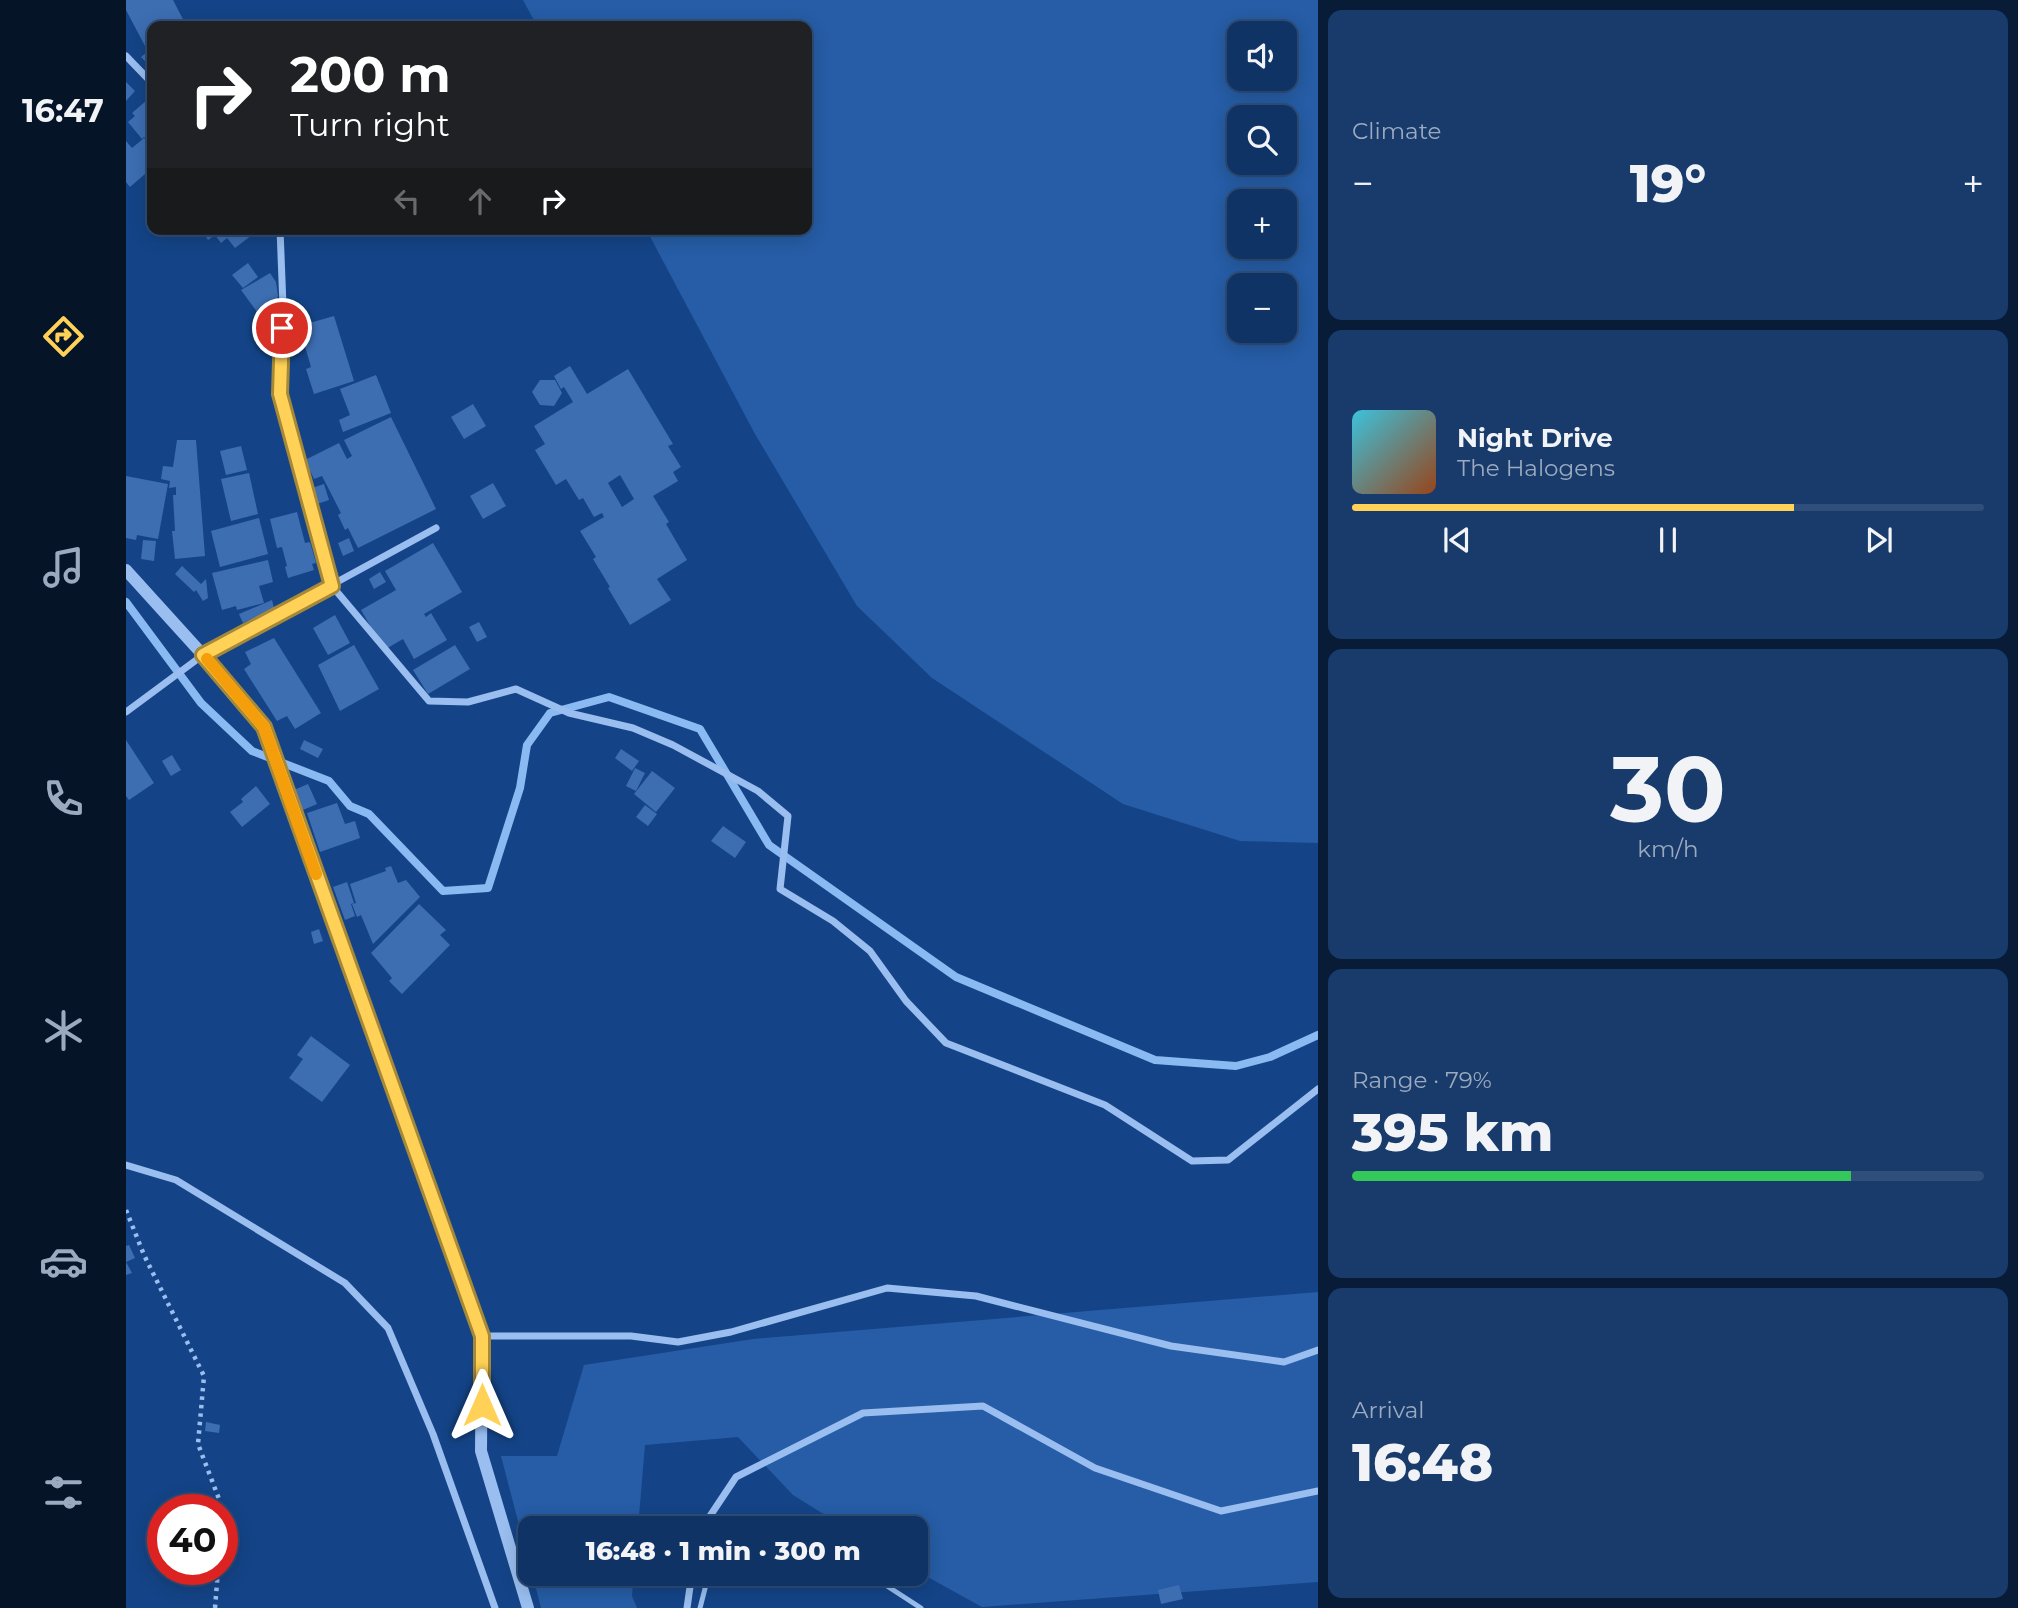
<!DOCTYPE html>
<html lang="en">
<head>
<meta charset="utf-8">
<style>
	body { margin:0; font-family:Montserrat,sans-serif; background:#183b6b; color:#f1f3f6; height:100vh; display:flex; flex-direction:column; font-size:26px; white-space:nowrap }
	* { box-sizing:border-box; margin:0 }
	p { font-size:23px; color:#9baabf }
	.icon { flex:none; width:38px; height:38px; fill:none; stroke:currentColor; stroke-width:2; stroke-linecap:round; stroke-linejoin:round }
	.map { position:relative; flex:1; overflow:hidden }
	.drawer { display:flex; flex-direction:column; gap:10px; padding:10px; background:#081c38; width:700px }
	.drawer>* { flex:none }
	.banner { position:absolute; left:21px; top:21px; width:665px; height:214px; border-radius:14px; box-shadow:0 4px 18px #0003,0 0 0 2px #2f4e79; background:#202124; color:#fff; overflow:hidden }
	.controls { position:absolute; left:1101px; top:21px; display:grid; gap:14px }
	.controls a { display:grid; place-items:center; width:70px; height:70px; border-radius:14px; background:#0f3365; box-shadow:0 4px 18px #0003,0 0 0 2px #2f4e79; font-size:35px }
	.speed { position:absolute; left:21px; top:1494px; display:flex; gap:14px; font-size:35px; font-weight:700; text-align:center }
	.speed>* { display:grid; place-content:center; width:91px; height:91px; border-radius:50%; background:#0f3365; box-shadow:0 4px 18px #0003,0 0 0 2px #2f4e79; line-height:1 }
	.speed .limit { border:10px solid #d22; background:#fff; color:#111 }
	.pin { position:absolute; display:grid; place-items:center; width:60px; height:60px; color:#fff; margin:-30px; border:4px solid #fff; border-radius:50%; box-shadow:0 2px 7px #0007 }
	.me { position:absolute; width:77px; margin:-38px; rotate:0deg; stroke-linejoin:round; filter:drop-shadow(0 0 5px #0008) }
	.turn { display:flex; align-items:center; gap:24px; height:147px; padding:0 28px; font-size:32px }
	.turn .icon { width:91px; height:91px; stroke-width:2.5 }
	.turn b { display:block; font-size:49px; line-height:60px }
	.lanes { display:flex; align-items:center; height:66px; padding:0 28px; background:#0003; justify-content:center; gap:35px; direction:ltr }
	.lanes .off { opacity:.35 }
	.big { font-size:52px; font-weight:800; line-height:1.1 }
	.drawer .widget { flex:1; display:flex; flex-direction:column; justify-content:center; gap:10px; min-width:0; padding:0 24px; border-radius:14px; background:#183b6b }
	.drawer .dial { align-items:center; gap:0 }
	.dial b { font-size:91px; line-height:1 }
	.song { display:flex; align-items:center; gap:21px }
	.cover { width:84px; height:84px; border-radius:10px; background:linear-gradient(135deg,hsl(190 70% 55%),hsl(20 70% 35%)) }
	.played { height:7px; border-radius:4px; background:linear-gradient(90deg,#ffd257 70%,#2f4e79 70%) }
	.keys { display:flex; justify-content:space-around; direction:ltr }
	.heat { display:flex; justify-content:space-between; align-items:center; font-size:38px; direction:ltr }
	.charge { height:10px; border-radius:5px; background:linear-gradient(90deg,#34c759 79%,#2f4e79 0) }
	.trip { position:absolute; left:392px; top:1516px; width:410px; height:70px; border-radius:14px; background:#0f3365; box-shadow:0 4px 18px #0003,0 0 0 2px #2f4e79; font-weight:800; line-height:70px; text-align:center }
	main { display:flex; flex:1; min-height:0 }
	.tabs { display:flex; flex-direction:column; width:126px; justify-content:space-around; align-items:center; background:#061428; color:#9baabf }
	.tabs .icon { width:49px; height:49px }
	.tabs .on { color:#ffd257 }
	.tabs b { font-size:32px; color:#f1f3f6 }
	.map>svg:first-child { display:block }
	.green { fill:#265da6; fill-rule:evenodd }
	.lines { fill:none; stroke-linecap:round; stroke-linejoin:round }
	.stream { stroke:#8bb9f2; stroke-width:8 }
	.building { fill:#3d6eb2; fill-rule:evenodd }
	.path { stroke:#99beef; stroke-width:4.5; stroke-dasharray:3.5 5; stroke-linecap:butt }
	.service { stroke:#99beef; stroke-width:5 }
	.minor { stroke:#99beef; stroke-width:7 }
	.tertiary { stroke:#99beef; stroke-width:12 }
	.route-casing { stroke:#a68839; stroke-width:18 }
	.route { stroke:#ffd257; stroke-width:12 }
	.slow { stroke:#f59e0b; stroke-width:12 }
</style>
</head>
<body>
<main>
<nav class="tabs">
<b>16:47</b>
<svg class="icon on" aria-label="directions" viewBox="0 0 24 24"><path d="M12 3l9 9-9 9-9-9zM9 14v-3h6M13 9l2 2-2 2"/></svg>
<svg class="icon" aria-label="music" viewBox="0 0 24 24"><path d="M9 18V5l10-2v13"/><circle cx="6" cy="18" r="3"/><circle cx="16" cy="16" r="3"/></svg>
<svg class="icon" aria-label="phone" viewBox="0 0 24 24"><path d="M5 4h4l2 5-3 2q2 4 5 5l2-3 5 2v4C11 20 4 13 5 4z"/></svg>
<svg class="icon" aria-label="climate" viewBox="0 0 24 24"><path d="M12 3v18M4 7l16 10M4 17L20 7"/></svg>
<svg class="icon" aria-label="car" viewBox="0 0 24 24"><path d="M5 17H2v-5l4-1 3-4h7l3 4 3 1v5h-3M9 17h6M6 11h13"/><circle cx="7" cy="17" r="2"/><circle cx="17" cy="17" r="2"/></svg>
<svg class="icon" aria-label="filters" viewBox="0 0 24 24"><path d="M4 7h16M4 17h16"/><circle cx="9" cy="7" r="2"/><circle cx="15" cy="17" r="2"/></svg>
</nav>
<div class="map">
<svg width="1192" height="1608" viewBox="0 0 1192 1608">
	<rect width="100%" height="100%" fill="#144487"/>
	<path class="green" d="M397 0H1192V843L1114 841 997 804 806 678 731 606 629 434 520 229H681V26H411ZM1113 33H1158V79H1113ZM1113 117H1158V163H1113ZM1113 201H1158V247H1113ZM1113 285H1158V331H1113Z
		M1192 1292V1582L856 1607 789 1570V1528H720L667 1495 612 1437 519 1445 512 1528H404V1567L375 1456H431L458 1365 627 1339Z
		M406 1573H508L506 1596 511 1608H415Z"/>
	<g class="lines">
		<path class="stream" d="M0 602 75 703 126 751 203 781 224 806 243 814 317 891 362 888 394 788 401 745 424 713 483 697 574 729 643 845 830 977 1029 1060 1110 1066 1144 1057 1192 1035"/>
	</g>
	<path class="building" d="M0 0H47L60 25 26 26V42L19 46 0 10Z
		M26 48V68L15 57Z
		M0 82 9 91 0 101Z
		M21 100 24 103 26 102V146L18 137 16 139 2 122 9 116 6 113Z
		M18 138 26 148V168L4 187 0 182V141L6 148Z
		M70 229H134L109 248 101 238 95 243 89 235 82 240 79 235 76 237Z
		M122 263 132 277 117 288 106 275Z
		M144 273 150 282 152 296 140 324 115 290Z
		M208 316 228 381 188 394 180 369 185 367 173 326Z
		M444 366 461 394 502 369 547 444 542 446 555 467 547 472 552 481 527 496 543 522 540 524 561 560 531 579 545 600 504 625 482 588 484 587 467 559 470 557 454 531 478 517 476 513 468 517 457 498 453 500 440 479 430 485 409 450 419 444 408 426 447 402 438 387 435 389 428 376ZM494 475 508 499 496 507 482 483Z
		M250 375 265 413 217 432 213 420 224 415 214 389Z
		M414 380H429L436 393 428 406 414 405 406 392Z
		M347 404 360 426 338 439 325 417Z
		M265 417 310 509 232 548 222 528 219 530 212 515 215 513 196 476 188 479 179 460 213 443 221 459 226 456 218 440Z
		M51 440H70L79 556 49 559 46 531H49L47 495H50V487L43 488 44 481 35 479 37 466 47 467Z
		M115 446 121 470 100 475 94 451Z
		M123 473 132 514 105 521 95 479Z
		M0 476 42 484 32 539 11 535 10 540 0 538Z
		M367 483 380 506 357 519 344 496Z
		M198 484 203 500 191 504 186 488Z
		M171 512 179 543 184 542 190 563 186 564 188 570 162 578 159 567 161 566 156 547 151 548 144 519Z
		M133 518 142 554 94 567 85 531Z
		M223 538 228 551 217 556 212 543Z
		M17 540 30 541 28 561 15 559Z
		M307 543 336 592 298 614 300 617 305 613 321 640 288 659 277 639 258 650 235 610 270 590 259 571Z
		M142 560 147 582 133 586 138 603 111 610 110 606 96 610 86 573Z
		M56 566 75 584 80 579 82 598 77 601 70 590 68 592 49 574Z
		M254 572 260 582 248 589 243 579Z
		M146 600 148 608 117 623 113 614Z
		M209 615 224 643 202 655 187 628Z
		M353 622 361 637 351 642 343 627Z
		M148 638 195 713 169 729 161 716 151 721 118 669 125 664 119 652Z
		M228 645 253 689 214 711 192 665Z
		M329 645 344 669 302 694 287 670Z
		M0 740 28 783 3 800 0 796Z
		M178 740 197 749 192 758 174 749Z
		M495 749 513 761 506 771 489 758Z
		M46 755 55 770 45 776 36 761Z
		M509 768 519 773 510 791 500 786Z
		M526 771 549 788 530 812 508 794Z
		M182 784 191 804 177 810 168 790Z
		M130 786 144 804 116 827 104 812 117 802 115 799Z
		M211 803 219 824 229 821 234 838 194 852 181 813Z
		M519 805 531 814 522 826 510 817Z
		M597 826 620 842 609 858 585 841Z
		M265 866 272 883 280 880 294 897 247 944 235 915 231 917 226 904 230 903 224 884 260 871 259 868Z
		M221 882 228 903 225 904 229 916 219 920 207 887Z
		M293 904 320 930 314 935 324 945 276 994 263 981 266 978 245 953Z
		M193 929 197 941 188 944 185 932Z
		M185 1036 224 1065 196 1102 163 1078 177 1059 171 1055Z
		M3 1245 9 1258 0 1262 6 1273 0 1275V1246Z
		M80 1422 94 1425 93 1433 79 1431Z
		M1053 1585 1057 1599 1035 1604 1032 1590Z"/>
	<g class="lines">
		<path class="path" d="M0 1210 18 1255 78 1376 72 1444 93 1499V1510
			M89 1608 92 1570"/>
		<path class="service" d="M741 1573 795 1608
			M574 1608 583 1573"/>
		<path class="minor" d="M0 56 26 83
			M154 229 157 306 154 394 206 586 303 701 342 702 390 689 443 713 507 728 547 745 632 791 662 816 654 889 707 921 744 951 780 1001 820 1043 979 1105 1066 1161 1102 1160 1192 1089
			M0 712 77 655 310 528
			M0 1165 50 1180 219 1283 262 1328 307 1434 369 1608
			M356 1336H505L552 1342 605 1332 761 1288 850 1296 1045 1346 1158 1362 1192 1350
			M576 1528 610 1477 737 1413 857 1406 969 1468 1095 1511 1192 1491
			M561 1608 566 1573"/>
		<path class="tertiary" d="M0 570 77 655 138 727 356 1336 355 1451 402 1608"/>
	</g>
	<g class="lines">
		<g class="route-casing">
			<path id="route" d="M156 328 154 394 206 586 77 655 138 727 356 1336V1405"/>
		</g>
		<use href="#route" class="route"/>
		<path class="slow" d="M81 659 138 727 190 874"/>
	</g>
</svg>
<div class="controls">
<a><svg class="icon" aria-label="sound" viewBox="0 0 24 24"><path d="M4 9h4l5-4v14l-5-4H4zM17 9q2 3 0 6"/></svg></a>
<a><svg class="icon" aria-label="search" viewBox="0 0 24 24"><circle cx="10" cy="10" r="6"/><path d="M15 15l6 6"/></svg></a>
<a>+</a>
<a>−</a>
</div>
<div class="speed"><div class="limit">40</div></div>
<div class="pin" style="left:156px;top:328px;background:#d93025"><svg class="icon" aria-label="arrive" viewBox="0 0 24 24"><path d="M6 21V4h12l-3 4 3 4H6"/></svg></div>
<svg class="me" style="left:356px;top:1405px" viewBox="-20 -20 40 40"><path d="M0-17L14 15 0 8-14 15z" fill="#ffd257" stroke="#fff" stroke-width="4"/></svg>
<div class="trip">16:48 · 1 min · 300 m</div>
<div class="banner">
<div class="turn"><svg class="icon" aria-label="right" viewBox="0 0 24 24"><path d="M7 20v-9h11M14 6l5 5-5 5"/></svg><div><b>200 m</b>Turn right</div></div>
<div class="lanes"><svg class="icon off" aria-label="left" viewBox="0 0 24 24"><path d="M17 20v-9H6M10 6l-5 5 5 5"/></svg><svg class="icon off" aria-label="ahead" viewBox="0 0 24 24"><path d="M12 20V5M6 11l6-6 6 6"/></svg><svg class="icon" aria-label="right" viewBox="0 0 24 24"><path d="M7 20v-9h11M14 6l5 5-5 5"/></svg></div>
</div>
</div>
<section class="drawer">
<div class="widget"><p>Climate</p>
<div class="heat"><a>−</a><b class="big">19°</b><a>+</a></div>
</div>
<div class="widget">
<div class="song"><i class="cover"></i><div><b>Night Drive</b><p>The Halogens</p></div></div>
<div class="played"></div>
<div class="keys"><svg class="icon" aria-label="previous" viewBox="0 0 24 24"><path d="M18 5L8 12l10 7zM5 5v14"/></svg><svg class="icon" aria-label="pause" viewBox="0 0 24 24"><path d="M8 5v14M16 5v14"/></svg><svg class="icon" aria-label="next" viewBox="0 0 24 24"><path d="M6 5l10 7-10 7zM19 5v14"/></svg></div>
</div>
<div class="widget dial"><b>30</b><p>km/h</p></div>
<div class="widget"><p>Range · 79%</p><b class="big">395 km</b><div class="charge"></div></div>
<div class="widget"><p>Arrival</p><b class="big">16:48</b></div>
</section>
</main>
</body>
</html>
